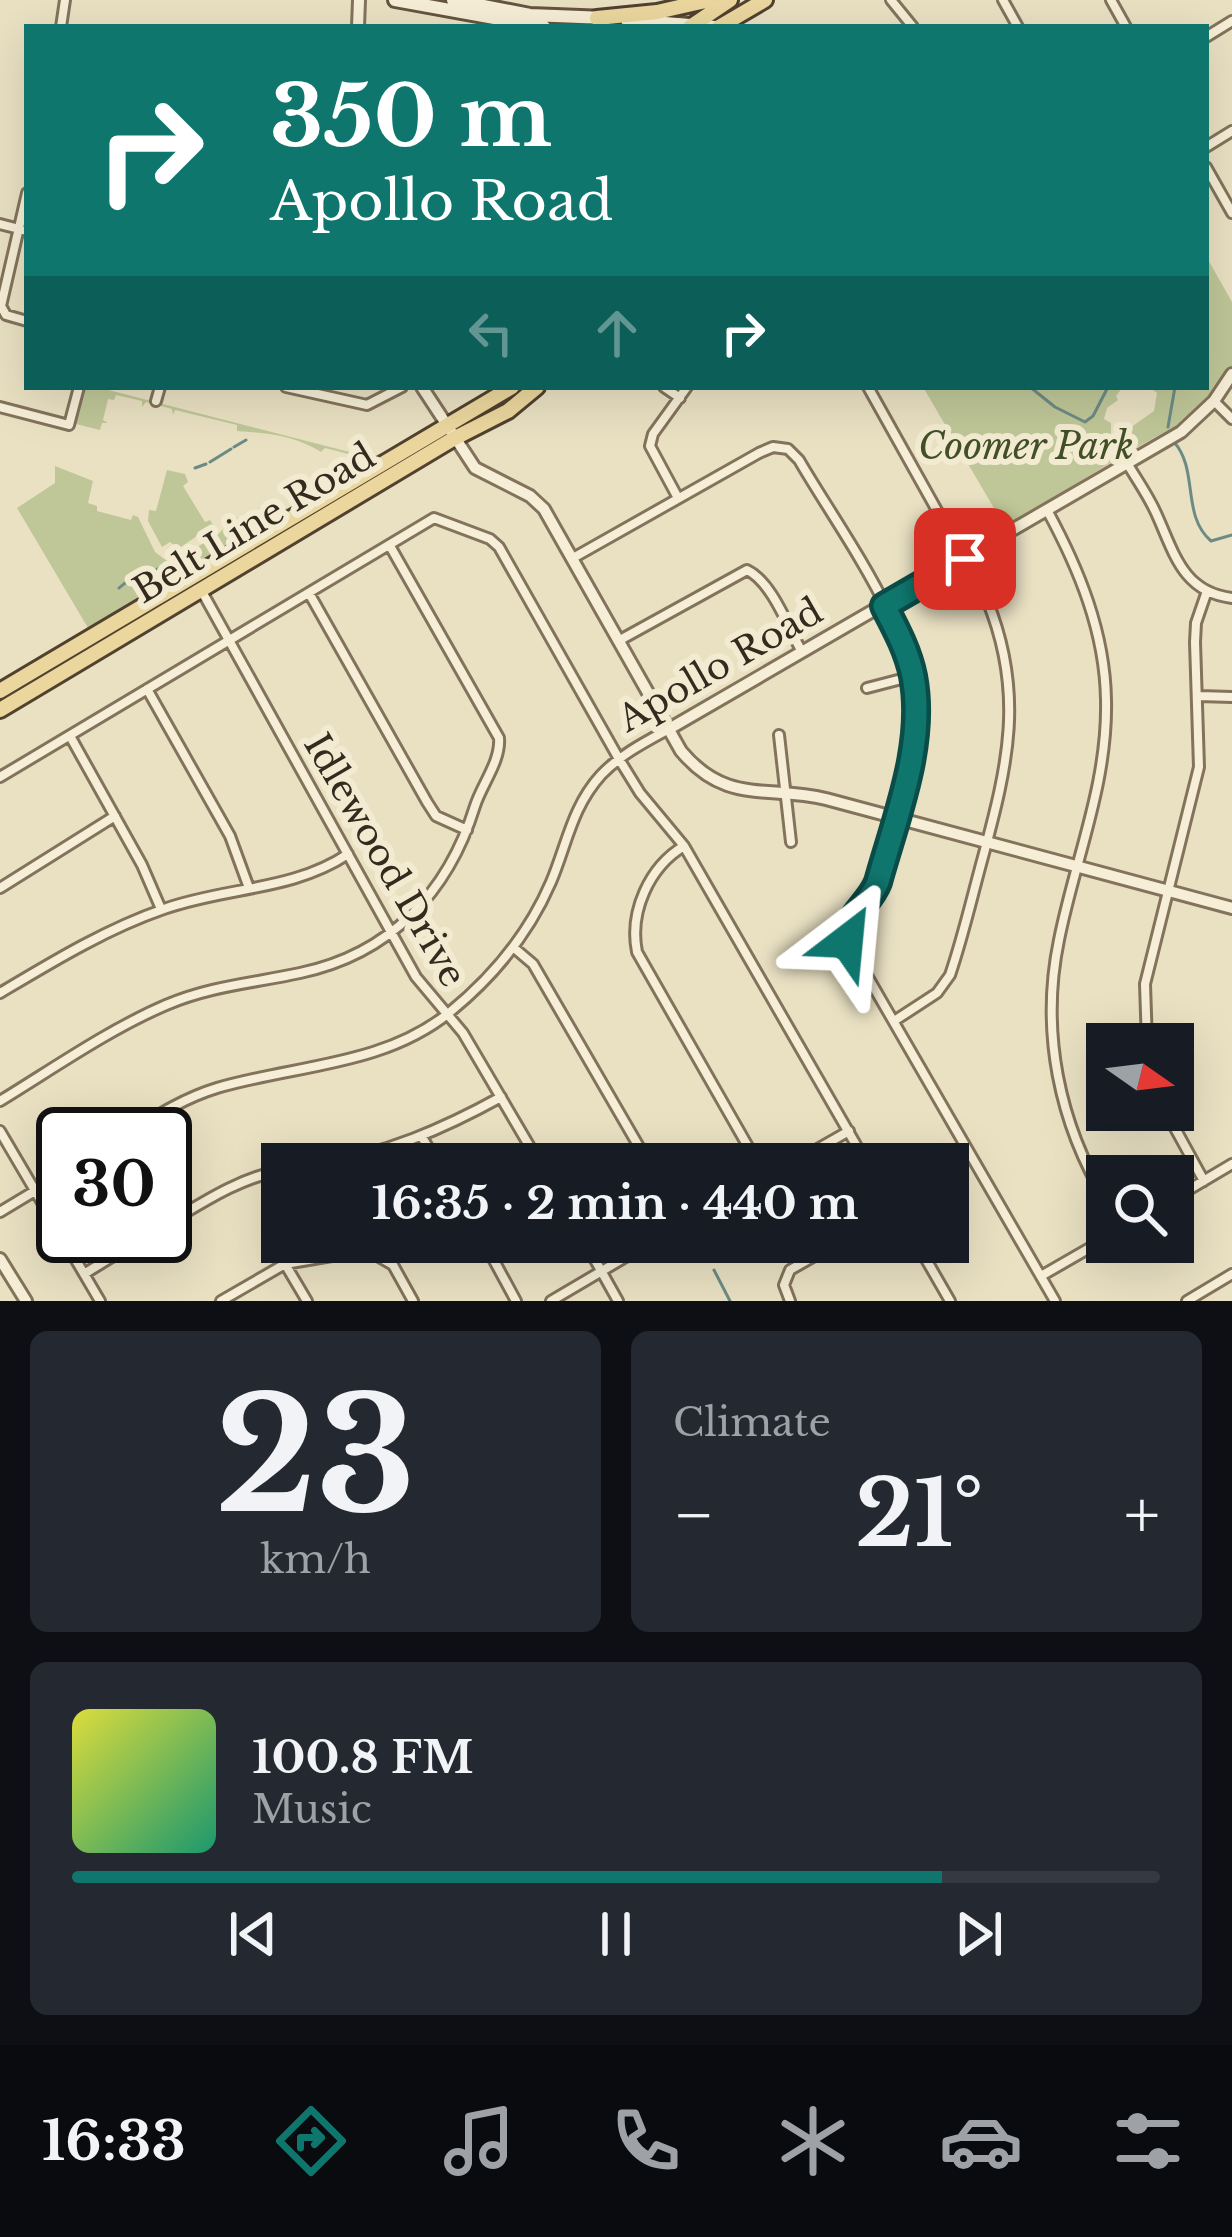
<!DOCTYPE html>
<html lang="en">
<head>
<meta charset="utf-8">
<style>
	body { margin:0; font-family:"Libre Baskerville",serif; background:#242831; color:#f1f3f6; height:100vh; display:flex; flex-direction:column; font-size:45px; white-space:nowrap }
	* { box-sizing:border-box; margin:0 }
	p { font-size:39px; color:#9ea1a6 }
	.icon { flex:none; width:66px; height:66px; fill:none; stroke:currentColor; stroke-width:2; stroke-linecap:round; stroke-linejoin:round }
	.map { position:relative; height:1301px; overflow:hidden }
	.drawer { display:flex; flex-direction:column; gap:30px; padding:30px; background:#0d0f14; flex:1 }
	.drawer>* { flex:none }
	.hud { position:absolute; left:24px; top:24px; width:1185px; height:366px; border-radius:0px; box-shadow:0 12px 48px #0002; background:#0f766e; color:#fff; overflow:hidden }
	.needle { width:78px; rotate:104deg }
	.tools { position:absolute; left:1086px; top:1023px; display:grid; gap:24px }
	.tools a { display:grid; place-items:center; width:108px; height:108px; border-radius:0px; background:#171b24; box-shadow:0 12px 48px #0002; font-size:60px }
	.speed { position:absolute; left:36px; top:1107px; display:flex; gap:24px; font-size:60px; font-weight:700; text-align:center }
	.speed>* { display:grid; place-content:center; width:156px; height:156px; border-radius:50%; background:#171b24; box-shadow:0 12px 48px #0002; line-height:1 }
	.speed .limit { border:6px solid #111; border-radius:18px; background:#fff; color:#111 }
	.pin { position:absolute; display:grid; place-items:center; width:102px; height:102px; color:#fff; margin:-51px; border-radius:24px; box-shadow:0 6px 18px #0006 }
	.me { position:absolute; width:132px; margin:-66px; rotate:29deg; stroke-linejoin:round; filter:drop-shadow(0 0 9px #0008) }
	.turn { display:flex; align-items:center; gap:42px; height:252px; padding:0 48px; font-size:54px }
	.turn .icon { width:156px; height:156px; stroke-width:2.5 }
	.turn b { display:block; font-size:84px; line-height:102px }
	.lanes { display:flex; align-items:center; height:114px; padding:0 48px; background:#0003; justify-content:center; gap:60px; direction:ltr }
	.lanes .off { opacity:.35 }
	.big { font-size:90px; font-weight:800; line-height:1.1 }
	.drawer .card { flex:1; display:flex; flex-direction:column; justify-content:center; gap:18px; min-width:0; padding:0 42px; border-radius:18px; background:#242831 }
	.drawer .dial { align-items:center; gap:0 }
	.dial b { font-size:156px; line-height:1 }
	.song { display:flex; align-items:center; gap:36px }
	.cover { width:144px; height:144px; border-radius:18px; background:linear-gradient(135deg,hsl(60 70% 55%),hsl(160 70% 35%)) }
	.played { height:12px; border-radius:6px; background:linear-gradient(90deg,#0f766e 80%,#363941 80%) }
	.keys { display:flex; justify-content:space-around; direction:ltr }
	.heat { display:flex; justify-content:space-between; align-items:center; font-size:66px; direction:ltr }
	.drawer .tiles { flex:1; display:grid; gap:30px; grid-template-columns:1fr 1fr }
	.card:last-child { grid-column:span 2 }
	.trip { position:absolute; left:261px; top:1143px; width:708px; height:120px; border-radius:0px; background:#171b24; box-shadow:0 12px 48px #0002; font-weight:800; line-height:120px; text-align:center }
	.dock { display:flex; height:192px; justify-content:space-around; align-items:center; background:#090b0e; color:#9ea1a6 }
	.dock .icon { width:84px; height:84px }
	.dock .on { color:#0f766e }
	.dock b { font-size:54px; color:#f1f3f6 }
	.map>svg:first-child { display:block }
	.green { fill:#bfc798 }
	.lines { fill:none; stroke-linecap:round; stroke-linejoin:round }
	.stream { stroke:#6d8b85; stroke-width:3 }
	.minor-casing { stroke:#83735c; stroke-width:14 }
	.tertiary-casing { stroke:#83735c; stroke-width:16 }
	.secondary-casing { stroke:#65543f; stroke-width:18 }
	.primary-casing { stroke:#51412f; stroke-width:20 }
	.minor { stroke:#f6eed6; stroke-width:8 }
	.tertiary { stroke:#f6eed6; stroke-width:10 }
	.secondary { stroke:#f6eed6; stroke-width:12 }
	.primary { stroke:#ebd79e; stroke-width:14 }
	.route-casing { stroke:#0a4d48; stroke-width:30 }
	.route { stroke:#0f766e; stroke-width:21 }
	.labels { text-anchor:middle; dominant-baseline:central; stroke-width:12; stroke-linejoin:round; paint-order:stroke }
	.park-label { font-size:36px; font-style:italic; fill:#424f27; stroke:#f2ebd2 }
	.street-label { font-size:36px; fill:#342a1e; stroke:#f2ebd2 }
</style>
</head>
<body>
<div class="map">
<svg width="1232" height="1301" viewBox="0 0 1232 1301">
	<rect width="100%" height="100%" fill="#eae1c3"/>
	<path class="green" d="M1206 256 1232 302V366L1206 400 1181 423 1132 450 1127 430 1154 411 1157 393 1149 387H1206Z
		M83 387H97L369 457 384 453 436 424 364 468 359 463 360 457 325 448 321 452C294 435 267 433 237 431V425L175 410 173 415 172 409 146 402 142 407V401L116 395 114 400 108 399 103 420 108 423H102L100 430 76 424 74 418Z
		M923 387H1123L1116 396 1118 400 1107 408 1104 419 1111 423V434L1125 454 1005 527Z
		M55 466 93 481 88 503 97 506V511L131 520 133 515 138 517 155 552 167 561 147 578 171 562 182 571 88 628 17 508 55 483Z
		M167 470 185 474 188 482 183 486 205 522 210 520 213 525 178 549 170 542 162 547 148 521 149 510 156 511Z
		M274 506 276 511 277 506 288 509 267 523 289 510 288 513 199 567 194 566 197 563 193 565 192 550 216 536 236 517 241 521 260 513 259 507Z"/>
	<g class="lines">
		<path class="stream" d="M1030 387 1055 407 1085 422 1093 416 1108 387
			M1168 427 1175 387
			M1174 442C1199 470 1181 515 1211 541L1232 535
			M234 447 246 440
			M210 462 231 449
			M195 468 206 464
			M276 506 277 510
			M119 588C134 573 153 577 169 561
			M714 1270 730 1301"/>
		<g class="minor-casing">
			<path id="minor" d="M891 0 913 27
				M1003 0 1018 27
				M1111 0 1126 27
				M61 27 65 0
				M1206 37 1232 21
				M1206 147 1232 131
				M1206 167 1232 213
				M27 193 1 306 6 315 27 321
				M0 224 27 231
				M286 387 367 405 402 387
				M664 387 680 398
				M868 387 987 600C1025 693 1008 764 983 857 972 897 963 937 950 975L937 993 894 1021
				M156 401 160 387
				M1214 401 1232 419
				M0 407 69 425 79 387
				M1127 463C1137 480 1148 495 1156 513 1174 552 1182 592 1232 598
				M678 498 650 446 653 434 687 387
				M1047 510C1079 569 1105 632 1106 700 1108 784 1075 859 1059 940 1040 1031 1059 1124 1107 1202
				M573 558 759 453 773 447 788 449 799 460C840 531 921 637 917 719 914 774 892 829 879 882 869 905 844 918 847 941L1055 1301
				M200 588 416 977 463 1033 540 1164
				M309 593 427 802 436 816 467 830
				M620 640 747 570C772 582 788 627 802 652
				M867 688 913 676
				M147 689 230 836 249 888
				M1199 696 1232 697
				M779 735 791 842
				M70 736 142 865 161 909
				M0 777 434 518 490 539 499 547 619 759 640 793 684 846 867 1164
				M684 846C649 867 629 912 637 952L758 1164
				M0 888 115 816
				M513 947 533 964 649 1164
				M0 993C52 962 106 929 164 909 225 887 293 891 348 854
				M1147 1044 1145 984 1199 767 1195 642 1196 623 1207 591
				M0 1101C54 1068 108 1030 166 1005 210 986 254 983 300 973 390 954 448 893 475 806 482 784 501 761 499 738L390 546
				M1165 1110 1204 1181
				M0 1131 100 1301
				M127 1134C156 1116 184 1098 217 1088 295 1065 384 1066 450 1012 493 977 529 933 551 882 567 844 572 807 601 775 620 755 645 742 669 729
				M422 1137 438 1164
				M319 1164C385 1154 443 1129 501 1097
				M791 1164 849 1131
				M1173 1199 1232 1164
				M0 1212 63 1174
				M165 1225C202 1203 239 1178 282 1170
				M484 1242 516 1301
				M585 1242 618 1301
				M916 1242 950 1301
				M285 1264 307 1301
				M84 1274 146 1236
				M1041 1276 1107 1238
				M221 1301 285 1264 367 1250 393 1265 413 1301
				M551 1301 651 1242
				M790 1301 784 1285 790 1270 839 1242
				M1187 1301 1232 1274"/>
		</g>
		<g class="tertiary-casing">
			<path id="tertiary" d="M358 27 359 0
				M422 387 475 468 530 496 544 509 681 751C726 805 767 785 826 799L1232 908
				M669 729 1181 432 1214 401 1232 374
				M0 1259 26 1301"/>
		</g>
		<g class="secondary-casing">
			<path id="secondary" d="M395 0 544 27
				M453 0 530 15 606 18
				M627 20 715 27"/>
		</g>
		<g class="primary-casing">
			<path id="primary" d="M597 18 657 12 710 0
				M690 27 730 0
				M719 27 765 0
				M0 691 512 387
				M0 710 453 439 508 411 537 387"/>
		</g>
		<use href="#minor" class="minor"/>
		<use href="#tertiary" class="tertiary"/>
		<use href="#secondary" class="secondary"/>
		<use href="#primary" class="primary"/>
	</g>
	<g class="lines">
		<g class="route-casing">
			<path id="route" d="M847 941C844 918 870 904 878 882 896 817 926 744 913 676 908 651 896 629 884 606L965 559"/>
		</g>
		<use href="#route" class="route"/>
	</g>
	<g class="labels">
		<g class="park-label">
			<text x="1026" y="446">Coomer Park</text>
		</g>
		<g class="street-label">
			<text transform="translate(254 523) rotate(-31)">Belt Line Road</text>
			<text transform="translate(720 665) rotate(-30)">Apollo Road</text>
			<text transform="translate(385 860) rotate(60)">Idlewood Drive</text>
		</g>
	</g>
</svg>
<div class="tools">
<a><svg class="needle" viewBox="-14 -14 28 28"><path d="M0-13l5 13h-10z" fill="#e53935"/><path d="M0 13l5-13h-10z" fill="#9ea1a6"/></svg></a>
<a><svg class="icon" aria-label="search" viewBox="0 0 24 24"><circle cx="10" cy="10" r="6"/><path d="M15 15l6 6"/></svg></a>
</div>
<div class="speed"><div class="limit">30</div></div>
<div class="pin" style="left:965px;top:559px;background:#d93025"><svg class="icon" aria-label="arrive" viewBox="0 0 24 24"><path d="M6 21V4h12l-3 4 3 4H6"/></svg></div>
<svg class="me" style="left:847px;top:941px" viewBox="-20 -20 40 40"><path d="M0-17L14 15 0 8-14 15z" fill="#0f766e" stroke="#fff" stroke-width="4"/></svg>
<div class="trip">16:35 · 2 min · 440 m</div>
<div class="hud">
<div class="turn"><svg class="icon" aria-label="right" viewBox="0 0 24 24"><path d="M7 20v-9h11M14 6l5 5-5 5"/></svg><div><b>350 m</b>Apollo Road</div></div>
<div class="lanes"><svg class="icon off" aria-label="left" viewBox="0 0 24 24"><path d="M17 20v-9H6M10 6l-5 5 5 5"/></svg><svg class="icon off" aria-label="ahead" viewBox="0 0 24 24"><path d="M12 20V5M6 11l6-6 6 6"/></svg><svg class="icon" aria-label="right" viewBox="0 0 24 24"><path d="M7 20v-9h11M14 6l5 5-5 5"/></svg></div>
</div>
</div>
<section class="drawer">
<div class="tiles">
<div class="card dial"><b>23</b><p>km/h</p></div>
<div class="card"><p>Climate</p>
<div class="heat"><a>−</a><b class="big">21°</b><a>+</a></div>
</div>
<div class="card">
<div class="song"><i class="cover"></i><div><b>100.8 FM</b><p>Music</p></div></div>
<div class="played"></div>
<div class="keys"><svg class="icon" aria-label="previous" viewBox="0 0 24 24"><path d="M18 5L8 12l10 7zM5 5v14"/></svg><svg class="icon" aria-label="pause" viewBox="0 0 24 24"><path d="M8 5v14M16 5v14"/></svg><svg class="icon" aria-label="next" viewBox="0 0 24 24"><path d="M6 5l10 7-10 7zM19 5v14"/></svg></div>
</div>
</div>
</section>
<nav class="dock">
<b>16:33</b>
<svg class="icon on" aria-label="directions" viewBox="0 0 24 24"><path d="M12 3l9 9-9 9-9-9zM9 14v-3h6M13 9l2 2-2 2"/></svg>
<svg class="icon" aria-label="music" viewBox="0 0 24 24"><path d="M9 18V5l10-2v13"/><circle cx="6" cy="18" r="3"/><circle cx="16" cy="16" r="3"/></svg>
<svg class="icon" aria-label="phone" viewBox="0 0 24 24"><path d="M5 4h4l2 5-3 2q2 4 5 5l2-3 5 2v4C11 20 4 13 5 4z"/></svg>
<svg class="icon" aria-label="climate" viewBox="0 0 24 24"><path d="M12 3v18M4 7l16 10M4 17L20 7"/></svg>
<svg class="icon" aria-label="car" viewBox="0 0 24 24"><path d="M5 17H2v-5l4-1 3-4h7l3 4 3 1v5h-3M9 17h6M6 11h13"/><circle cx="7" cy="17" r="2"/><circle cx="17" cy="17" r="2"/></svg>
<svg class="icon" aria-label="filters" viewBox="0 0 24 24"><path d="M4 7h16M4 17h16"/><circle cx="9" cy="7" r="2"/><circle cx="15" cy="17" r="2"/></svg>
</nav>
</body>
</html>
